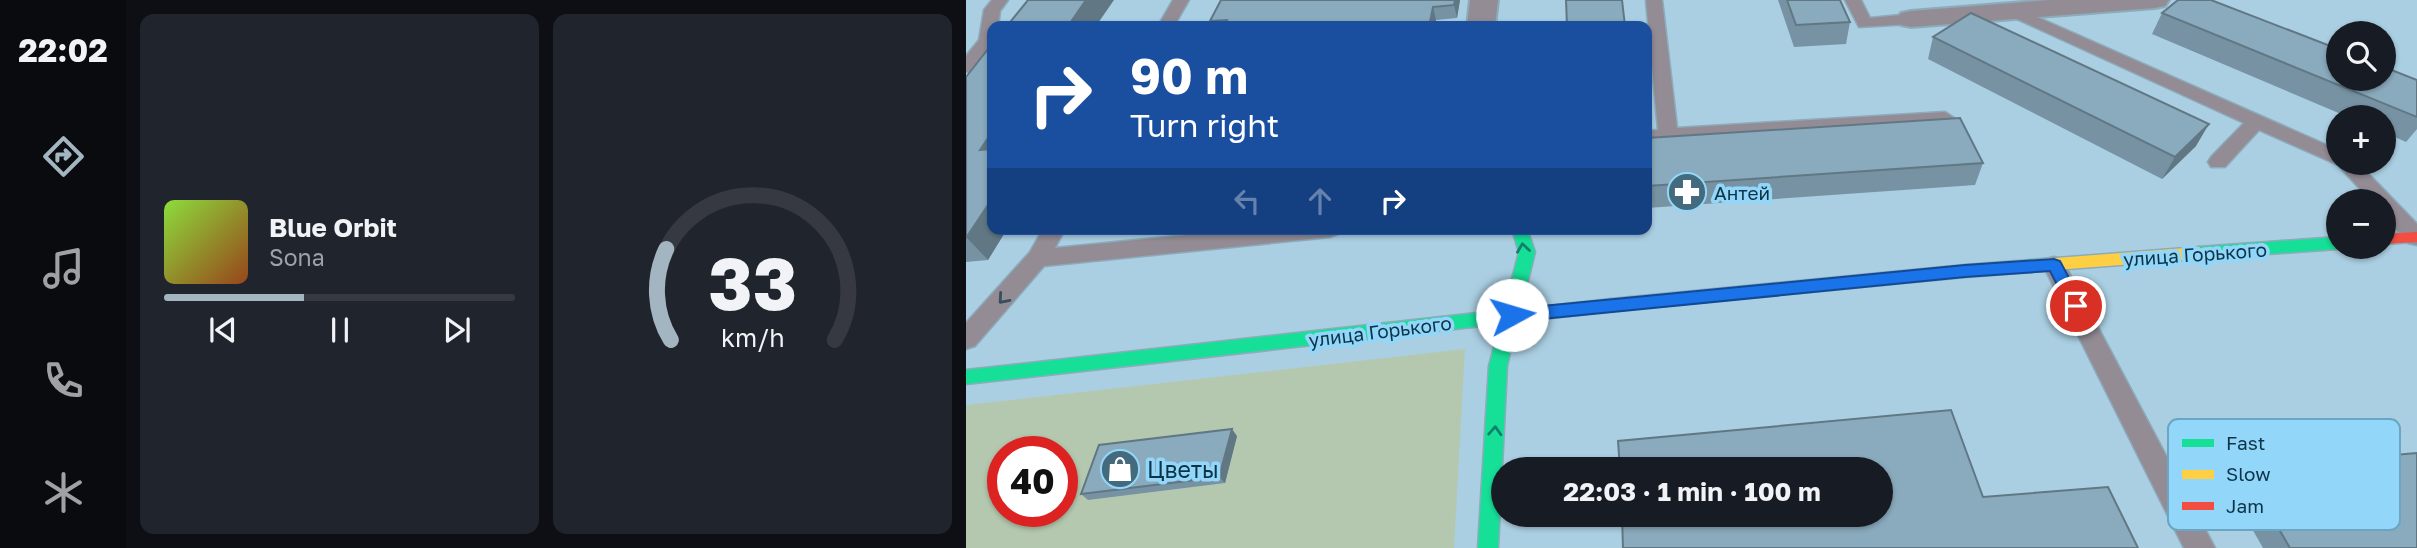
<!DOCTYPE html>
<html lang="en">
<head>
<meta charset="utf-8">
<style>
	body { margin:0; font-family:"Golos Text",sans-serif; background:#20242c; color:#f1f3f6; height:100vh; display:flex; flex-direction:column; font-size:26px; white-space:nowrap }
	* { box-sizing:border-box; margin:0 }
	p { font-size:23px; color:#9ea1a6 }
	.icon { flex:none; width:38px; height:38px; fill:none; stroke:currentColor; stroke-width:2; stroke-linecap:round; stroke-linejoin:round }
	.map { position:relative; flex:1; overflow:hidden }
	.side { display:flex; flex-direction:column; gap:14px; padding:14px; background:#0d0f14; width:840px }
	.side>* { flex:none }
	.hud { position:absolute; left:21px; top:21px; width:665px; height:214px; border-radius:14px; box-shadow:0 2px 5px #0004; background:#1a4fa0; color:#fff; overflow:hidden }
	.controls { position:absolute; left:1360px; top:21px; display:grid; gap:14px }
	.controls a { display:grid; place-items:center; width:70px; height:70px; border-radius:50%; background:#171b24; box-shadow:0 2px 5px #0004; font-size:35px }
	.speed { position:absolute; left:21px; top:436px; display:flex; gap:14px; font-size:35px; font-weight:700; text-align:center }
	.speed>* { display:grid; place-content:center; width:91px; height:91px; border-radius:50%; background:#171b24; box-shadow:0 2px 5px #0004; line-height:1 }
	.speed .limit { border:10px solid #d22; background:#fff; color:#111 }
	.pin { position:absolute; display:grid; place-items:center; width:60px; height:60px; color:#fff; margin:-30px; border:4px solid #fff; border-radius:50%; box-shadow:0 2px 7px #0007 }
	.me { position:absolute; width:77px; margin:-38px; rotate:84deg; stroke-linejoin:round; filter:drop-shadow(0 0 5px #0008) }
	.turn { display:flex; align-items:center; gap:24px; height:147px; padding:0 28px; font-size:32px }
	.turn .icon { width:91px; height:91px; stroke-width:2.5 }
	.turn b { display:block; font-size:49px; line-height:60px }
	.lanes { display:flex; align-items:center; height:66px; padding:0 28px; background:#0003; justify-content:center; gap:35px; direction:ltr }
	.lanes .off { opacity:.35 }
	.side .tile { flex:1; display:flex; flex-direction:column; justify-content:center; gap:10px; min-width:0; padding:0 24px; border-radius:14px; background:#20242c }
	.side .dial { align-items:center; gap:0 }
	.dial svg { height:182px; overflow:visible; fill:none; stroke:#363941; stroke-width:7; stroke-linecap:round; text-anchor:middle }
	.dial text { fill:#f1f3f6; stroke:none }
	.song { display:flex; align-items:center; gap:21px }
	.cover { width:84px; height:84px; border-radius:10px; background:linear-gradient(135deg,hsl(90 70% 55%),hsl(20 70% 35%)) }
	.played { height:7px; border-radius:4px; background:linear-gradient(90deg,#a3b5c0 40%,#363941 40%) }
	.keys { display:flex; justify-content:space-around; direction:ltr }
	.side .tiles { flex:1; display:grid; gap:14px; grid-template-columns:repeat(2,1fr) }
	.trip { position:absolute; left:525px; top:457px; width:402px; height:70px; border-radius:35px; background:#171b24; box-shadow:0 2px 5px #0004; font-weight:700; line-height:70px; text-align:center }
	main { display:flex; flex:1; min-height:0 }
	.menu { display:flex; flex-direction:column; width:126px; justify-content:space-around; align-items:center; background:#090b0e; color:#9ea1a6 }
	.menu .icon { width:49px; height:49px }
	.menu .on { color:#a3b5c0 }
	.menu b { font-size:32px; color:#f1f3f6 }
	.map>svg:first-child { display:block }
	.green { fill:#b4c8af; fill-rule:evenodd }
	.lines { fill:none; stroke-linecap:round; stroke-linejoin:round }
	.lane-casing { stroke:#8cabbb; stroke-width:3 }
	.street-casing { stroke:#8cabbb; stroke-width:4 }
	.fast-casing { stroke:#8cabbb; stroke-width:3 }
	.slow-casing { stroke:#8cabbb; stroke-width:3 }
	.jam-casing { stroke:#8cabbb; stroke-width:3 }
	.lane { fill:#948c95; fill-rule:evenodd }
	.street { fill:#948c95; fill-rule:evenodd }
	.fast { fill:#16e098; fill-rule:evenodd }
	.slow { fill:#ffcf43; fill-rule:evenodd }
	.jam { fill:#f24e42; fill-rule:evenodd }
	.wall { fill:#7793a3 }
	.shaded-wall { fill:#617884 }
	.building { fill:#8aabbd; stroke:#617884; stroke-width:2 }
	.oneway { stroke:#11816b }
	.oneway2 { stroke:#364e5e }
	.route { fill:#1a73e8; stroke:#114b97; stroke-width:2 }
	.labels { text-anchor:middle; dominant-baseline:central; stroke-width:7; stroke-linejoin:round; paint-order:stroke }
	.poi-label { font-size:19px; fill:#0d3446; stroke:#92d6fa; text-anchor:start }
	.street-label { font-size:19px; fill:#0d3446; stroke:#92d6fa }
	.near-poi-label { font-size:23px; fill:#0d3446; stroke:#92d6fa; text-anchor:start }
	.key { fill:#92d6fa; stroke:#6aa5c4; stroke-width:2 }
	.key-label { font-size:19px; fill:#0d3446 }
</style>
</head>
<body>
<main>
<nav class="menu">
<b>22:02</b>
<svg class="icon on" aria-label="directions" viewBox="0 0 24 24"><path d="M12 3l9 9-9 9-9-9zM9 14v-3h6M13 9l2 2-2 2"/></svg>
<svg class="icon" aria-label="music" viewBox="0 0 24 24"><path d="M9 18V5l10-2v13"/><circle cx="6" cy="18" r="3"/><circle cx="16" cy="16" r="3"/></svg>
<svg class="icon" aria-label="phone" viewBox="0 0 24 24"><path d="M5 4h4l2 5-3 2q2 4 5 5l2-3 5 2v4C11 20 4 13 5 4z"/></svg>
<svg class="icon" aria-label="climate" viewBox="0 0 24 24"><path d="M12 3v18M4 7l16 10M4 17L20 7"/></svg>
</nav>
<section class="side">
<div class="tiles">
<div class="tile">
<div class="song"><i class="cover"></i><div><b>Blue Orbit</b><p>Sona</p></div></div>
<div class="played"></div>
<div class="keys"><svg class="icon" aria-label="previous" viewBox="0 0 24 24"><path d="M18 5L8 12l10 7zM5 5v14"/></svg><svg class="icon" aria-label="pause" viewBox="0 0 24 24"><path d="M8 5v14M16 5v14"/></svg><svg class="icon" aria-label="next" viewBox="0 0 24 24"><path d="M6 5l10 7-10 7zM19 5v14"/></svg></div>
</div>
<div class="tile dial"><svg viewBox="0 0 100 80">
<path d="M14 69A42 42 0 1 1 86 69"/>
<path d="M14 69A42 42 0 0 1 12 29" stroke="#a3b5c0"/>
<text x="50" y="56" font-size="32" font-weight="700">33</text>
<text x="50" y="72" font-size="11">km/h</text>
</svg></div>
</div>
</section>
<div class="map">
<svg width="1451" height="548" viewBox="0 0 1451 548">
	<rect width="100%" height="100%" fill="#aacfe2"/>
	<path class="green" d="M499 349 488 548H0V405ZM37 452H96V511H37Z"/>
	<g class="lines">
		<g class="lane-casing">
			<path id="lane" d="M26 0H42L34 11 32 26H26V46L6 71 0 72V56L13 40 18 10Z
				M207 0H223L208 26H192Z
				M680 0H696L711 128 979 112 988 118 979 124 681 143V131L692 130Z
				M879 0H895L904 18 945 14 953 19 945 24 893 27Z
				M1046 6 1372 150V163H1392L1451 224V245L1442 243 1418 215V201H1405L1372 165 1293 130 1259 167H1245L1242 162 1245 157 1278 123 1040 14 1038 11 1040 8Z
				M77 229H99L89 248 282 229H375L372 234 364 237 78 266 9 346 0 349V323L64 252Z
				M1088 257 1096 259 1099 265 1249 548H1218L1077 265 1080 259Z"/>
		</g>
		<g class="street-casing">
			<path id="street" d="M504 0H532L529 26H501Z
				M1083 0H1203L1199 6 1189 8 945 27 935 25 931 19 935 13 945 11Z"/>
		</g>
		<g class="fast-casing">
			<path id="fast" d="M546 229H561L569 252 555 309 645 299 651 301 653 305 651 309 645 311 551 322 541 366 532 548H512L523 366 534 324 0 384V370L538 310 553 252Z
				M1372 237V247H1377L1372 249 1233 259 1225 253 1233 247Z"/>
		</g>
		<g class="slow-casing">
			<path id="slow" d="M1233 247 1241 253 1233 259 999 277 645 311 639 309 637 305 639 301 645 299 999 265Z"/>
		</g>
		<g class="jam-casing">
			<path id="jam" d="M1451 232V242L1418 244V234Z"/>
		</g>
		<use href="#lane" class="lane"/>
		<use href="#street" class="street"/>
		<use href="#fast" class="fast"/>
		<use href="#slow" class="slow"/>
		<use href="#jam" class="jam"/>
	</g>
	<path class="wall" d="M494 0 491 18 470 20 469 26H247L244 21Z
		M812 0H874L884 22 880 44 828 47Z
		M1196 13 1451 80V129L1440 142 1418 132V117H1382L1186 34Z
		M967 37 1230 146 1196 179 962 59Z
		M0 77 26 229H41L22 260 0 262Z
		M681 138 1017 163 1009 185 681 208Z
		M271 436 259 483 122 500 115 494Z
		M1277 468 1451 548H1297L1260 483Z"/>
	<path class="shaded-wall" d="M120 0H148L130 26H102Z
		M489 0H494L491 18 488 5Z
		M467 7 470 20 469 26H465L464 22Z
		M1243 124 1230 146 1196 179 1209 157Z
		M26 132V164L14 150Z
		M26 199V229H41L22 260 1 238Z
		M266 429 271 436 259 483 253 477Z"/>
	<path class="building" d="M62 0H120L102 26H41Z
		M255 0H489L488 5 467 7 464 22H460L459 26H258L261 20 244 21Z
		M600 0H656L659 26H601Z
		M821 0H874L884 22 830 25Z
		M1212 0H1245L1372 49V79H1418V67L1451 80V117L1196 13Z
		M1005 13 1243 124 1209 157 967 37Z
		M26 44V132L14 150 26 149V199L0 238V77Z
		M994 118 1017 163 681 186V138Z
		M985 410 1017 497 1142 487 1172 548H657L656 514H915V469H654L652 441Z
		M266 429 253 477 115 494 133 445Z
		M1451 453V548H1324L1277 468Z"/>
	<defs><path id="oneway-chevron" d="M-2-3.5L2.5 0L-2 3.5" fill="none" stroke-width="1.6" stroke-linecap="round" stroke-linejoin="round" transform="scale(1.75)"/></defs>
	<g class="oneway">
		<use href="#oneway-chevron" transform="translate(557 248) rotate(-98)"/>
		<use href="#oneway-chevron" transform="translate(529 431) rotate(-87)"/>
	</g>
	<use class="oneway2" href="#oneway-chevron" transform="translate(37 299) rotate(131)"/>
	<path class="route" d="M1088 259 1094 261 1118 306 1116 310H1104L1084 271 999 277 546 322 540 320 538 315 540 311 546 309 999 265Z"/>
	<defs>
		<g id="pharmacy-disc" transform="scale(2.0125)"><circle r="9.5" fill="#446a7d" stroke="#92d6fa"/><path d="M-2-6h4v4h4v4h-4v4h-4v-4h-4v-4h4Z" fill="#fff"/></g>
		<g id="shop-disc" transform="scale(2.0125)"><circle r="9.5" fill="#446a7d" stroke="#92d6fa"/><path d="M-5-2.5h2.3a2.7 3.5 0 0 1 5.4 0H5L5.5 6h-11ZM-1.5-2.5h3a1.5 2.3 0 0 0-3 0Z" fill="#fff"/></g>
	</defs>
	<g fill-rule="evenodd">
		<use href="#pharmacy-disc" x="721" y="192"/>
		<use href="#shop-disc" x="154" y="469"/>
	</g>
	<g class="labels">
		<g class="poi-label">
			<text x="748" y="192">Антей</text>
		</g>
		<g class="street-label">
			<text transform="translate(1229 254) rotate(-4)">улица Горького</text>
			<text transform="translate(414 331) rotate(-7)">улица Горького</text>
		</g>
		<g class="near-poi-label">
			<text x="181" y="469">Цветы</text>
		</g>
	</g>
	<rect x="1202" y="419" width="232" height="111" rx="10" class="key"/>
	<rect x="1216" y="439" width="32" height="8" fill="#16e098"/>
	<rect x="1216" y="470" width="32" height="9" fill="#ffcf43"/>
	<rect x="1216" y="502" width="32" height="8" fill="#f24e42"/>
	<g class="key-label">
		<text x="1260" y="450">Fast</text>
		<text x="1260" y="481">Slow</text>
		<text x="1260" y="513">Jam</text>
	</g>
</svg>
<div class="controls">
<a><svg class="icon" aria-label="search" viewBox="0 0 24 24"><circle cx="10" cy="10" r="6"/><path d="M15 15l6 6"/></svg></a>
<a>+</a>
<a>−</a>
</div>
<div class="speed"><div class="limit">40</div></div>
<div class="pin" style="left:1110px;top:306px;background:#d93025"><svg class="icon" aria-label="arrive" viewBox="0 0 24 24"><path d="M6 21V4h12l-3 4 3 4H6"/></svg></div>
<svg class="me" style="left:546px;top:315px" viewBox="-20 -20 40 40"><circle r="19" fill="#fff"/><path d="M0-13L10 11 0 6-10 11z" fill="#1a73e8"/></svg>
<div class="trip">22:03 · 1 min · 100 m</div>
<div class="hud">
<div class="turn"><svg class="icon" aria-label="right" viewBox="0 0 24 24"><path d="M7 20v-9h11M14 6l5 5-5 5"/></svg><div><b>90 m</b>Turn right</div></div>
<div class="lanes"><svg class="icon off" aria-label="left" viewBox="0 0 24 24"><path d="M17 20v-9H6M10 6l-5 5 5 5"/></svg><svg class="icon off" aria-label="ahead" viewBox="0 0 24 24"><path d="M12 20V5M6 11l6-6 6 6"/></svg><svg class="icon" aria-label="right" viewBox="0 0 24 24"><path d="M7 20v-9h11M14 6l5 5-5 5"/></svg></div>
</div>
</div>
</main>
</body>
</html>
